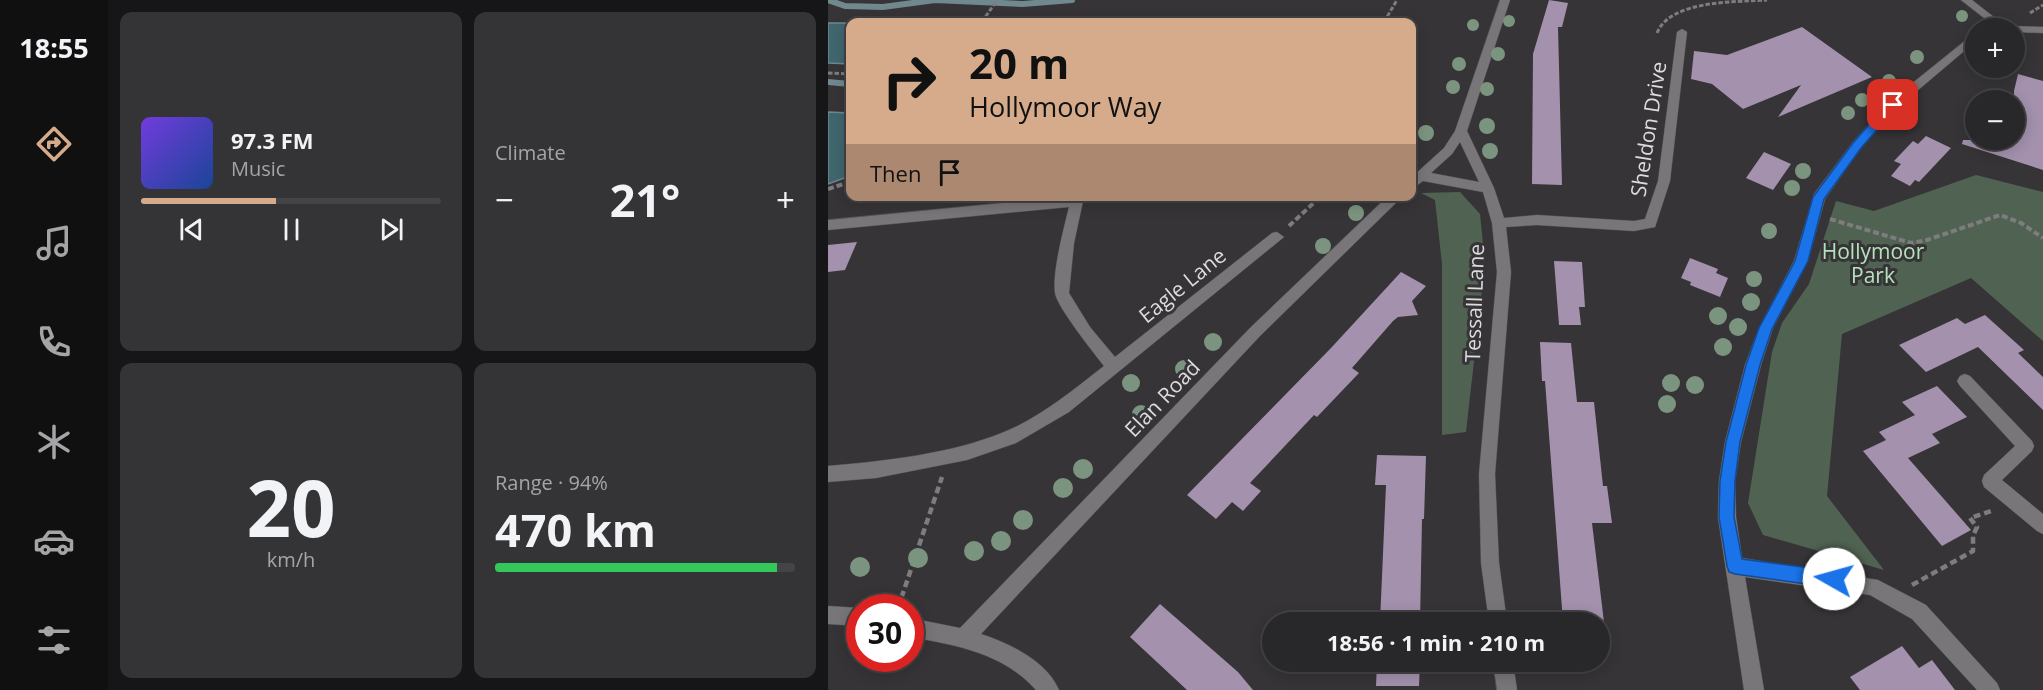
<!DOCTYPE html>
<html lang="en">
<head>
<meta charset="utf-8">
<style>
	body { margin:0; font-family:"Open Sans",sans-serif; background:#343335; color:#f1f3f6; height:100vh; display:flex; flex-direction:column; font-size:22px; white-space:nowrap }
	* { box-sizing:border-box; margin:0 }
	p { font-size:20px; color:#a5a5a8 }
	.icon { flex:none; width:33px; height:33px; fill:none; stroke:currentColor; stroke-width:2; stroke-linecap:round; stroke-linejoin:round }
	.map { position:relative; flex:1; overflow:hidden }
	.drawer { display:flex; flex-direction:column; gap:12px; padding:12px; background:#161517; width:720px }
	.drawer>* { flex:none }
	.guide { position:absolute; left:18px; top:18px; width:570px; height:183px; border-radius:12px; box-shadow:0 3px 15px #0003,0 0 0 2px #444446; background:#d6ab8b; color:#111; overflow:hidden }
	.tools { position:absolute; left:1137px; top:18px; display:grid; gap:12px }
	.tools a { display:grid; place-items:center; width:60px; height:60px; border-radius:50%; background:#282729; box-shadow:0 3px 15px #0003,0 0 0 2px #444446; font-size:30px }
	.speed { position:absolute; left:18px; top:594px; display:flex; gap:12px; font-size:30px; font-weight:700; text-align:center }
	.speed>* { display:grid; place-content:center; width:78px; height:78px; border-radius:50%; background:#282729; box-shadow:0 3px 15px #0003,0 0 0 2px #444446; line-height:1 }
	.speed .limit { border:9px solid #d22; background:#fff; color:#111 }
	.pin { position:absolute; display:grid; place-items:center; width:51px; height:51px; color:#fff; margin:-26px; border-radius:12px; box-shadow:0 3px 9px #0006 }
	.me { position:absolute; width:66px; margin:-33px; rotate:277deg; stroke-linejoin:round; filter:drop-shadow(0 0 4px #0008) }
	.turn { display:flex; align-items:center; gap:21px; height:126px; padding:0 24px; font-size:27px }
	.turn .icon { width:78px; height:78px; stroke-width:2.5 }
	.turn b { display:block; font-size:42px; line-height:51px }
	.then { display:flex; align-items:center; height:57px; padding:0 24px; background:#0003; gap:12px; font-size:22px }
	.big { font-size:45px; font-weight:700; line-height:1.1 }
	.drawer .widget { flex:1; display:flex; flex-direction:column; justify-content:center; gap:9px; min-width:0; padding:0 21px; border-radius:12px; background:#343335 }
	.drawer .dial { align-items:center; gap:0 }
	.dial b { font-size:78px; line-height:1 }
	.song { display:flex; align-items:center; gap:18px }
	.cover { width:72px; height:72px; border-radius:9px; background:linear-gradient(135deg,hsl(260 70% 55%),hsl(220 70% 35%)) }
	.played { height:6px; border-radius:3px; background:linear-gradient(90deg,#d6ab8b 45%,#444446 45%) }
	.keys { display:flex; justify-content:space-around; direction:ltr }
	.heat { display:flex; justify-content:space-between; align-items:center; font-size:33px; direction:ltr }
	.charge { height:9px; border-radius:4px; background:linear-gradient(90deg,#34c759 94%,#444446 0) }
	.drawer .tiles { flex:1; display:grid; gap:12px; grid-template-columns:repeat(2,1fr) }
	.trip { position:absolute; left:434px; top:612px; width:348px; height:60px; border-radius:30px; background:#282729; box-shadow:0 3px 15px #0003,0 0 0 2px #444446; font-weight:700; line-height:60px; text-align:center }
	main { display:flex; flex:1; min-height:0 }
	.menu { display:flex; flex-direction:column; width:108px; justify-content:space-around; align-items:center; background:#101010; color:#a5a5a8 }
	.menu .icon { width:42px; height:42px }
	.menu .active { color:#d6ab8b }
	.menu b { font-size:27px; color:#f1f3f6 }
	.map>svg:first-child { display:block }
	.green { fill:#506353 }
	.water { fill:#40666e; stroke:#6f898f; stroke-width:1.5 }
	.lines { fill:none; stroke-linecap:round; stroke-linejoin:round }
	.stream { stroke:#6f898f; stroke-width:6 }
	.building { fill:#a391ad }
	.minor-casing { stroke:#525153; stroke-width:1 }
	.path-far2 { stroke:#7d7c7e; stroke-width:3; stroke-dasharray:4.5 2; stroke-linecap:butt }
	.path-far1 { stroke:#7d7c7e; stroke-width:4; stroke-dasharray:6 3; stroke-linecap:butt }
	.path { stroke:#7d7c7e; stroke-width:4.5; stroke-dasharray:7 4; stroke-linecap:butt }
	.minor { fill:#787679; fill-rule:evenodd }
	.tree { fill:#7b947f }
	.route { fill:#1a73e8; stroke:#114b97; stroke-width:1.5 }
	.labels { text-anchor:middle; dominant-baseline:central; stroke-width:6; stroke-linejoin:round; paint-order:stroke }
	.street-label { font-size:21px; fill:#dcdbdd; stroke:#363437 }
	.park-label { font-size:21px; fill:#b4e3ba; stroke:#363437 }
</style>
</head>
<body>
<main>
<nav class="menu">
<b>18:55</b>
<svg class="icon active" aria-label="directions" viewBox="0 0 24 24"><path d="M12 3l9 9-9 9-9-9zM9 14v-3h6M13 9l2 2-2 2"/></svg>
<svg class="icon" aria-label="music" viewBox="0 0 24 24"><path d="M9 18V5l10-2v13"/><circle cx="6" cy="18" r="3"/><circle cx="16" cy="16" r="3"/></svg>
<svg class="icon" aria-label="phone" viewBox="0 0 24 24"><path d="M5 4h4l2 5-3 2q2 4 5 5l2-3 5 2v4C11 20 4 13 5 4z"/></svg>
<svg class="icon" aria-label="climate" viewBox="0 0 24 24"><path d="M12 3v18M4 7l16 10M4 17L20 7"/></svg>
<svg class="icon" aria-label="car" viewBox="0 0 24 24"><path d="M5 17H2v-5l4-1 3-4h7l3 4 3 1v5h-3M9 17h6M6 11h13"/><circle cx="7" cy="17" r="2"/><circle cx="17" cy="17" r="2"/></svg>
<svg class="icon" aria-label="filters" viewBox="0 0 24 24"><path d="M4 7h16M4 17h16"/><circle cx="9" cy="7" r="2"/><circle cx="15" cy="17" r="2"/></svg>
</nav>
<section class="drawer">
<div class="tiles">
<div class="widget">
<div class="song"><i class="cover"></i><div><b>97.3 FM</b><p>Music</p></div></div>
<div class="played"></div>
<div class="keys"><svg class="icon" aria-label="previous" viewBox="0 0 24 24"><path d="M18 5L8 12l10 7zM5 5v14"/></svg><svg class="icon" aria-label="pause" viewBox="0 0 24 24"><path d="M8 5v14M16 5v14"/></svg><svg class="icon" aria-label="next" viewBox="0 0 24 24"><path d="M6 5l10 7-10 7zM19 5v14"/></svg></div>
</div>
<div class="widget"><p>Climate</p>
<div class="heat"><a>−</a><b class="big">21°</b><a>+</a></div>
</div>
<div class="widget dial"><b>20</b><p>km/h</p></div>
<div class="widget"><p>Range · 94%</p><b class="big">470 km</b><div class="charge"></div></div>
</div>
</section>
<div class="map">
<svg width="1215" height="690" viewBox="0 0 1215 690">
	<rect width="100%" height="100%" fill="#363437"/>
	<path class="green" d="M1148 175 1215 192V341L1143 278 1014 334 999 496 1056 570 935 535 920 503 944 352 954 323 981 284 1008 201 1046 211Z
		M632 192 652 214 657 264 638 432 614 435V264L607 200 593 193Z"/>
	<path class="water" d="M0 23H22V64L0 63Z
		M0 112 22 113V176L0 184Z"/>
	<g class="lines">
		<path class="stream" d="M0 0 17 6 55 7 107 0 195 4 244 0
			M0 82 22 84"/>
	</g>
	<path class="building" d="M721 0 740 3 734 27H730L734 185 704 184 705 54Z
		M974 27 1044 77 950 117 973 85 915 109 884 84 863 79 866 51 899 55Z
		M1190 74 1215 81V170L1134 144 1135 140H1186V91Z
		M1098 136 1123 148 1091 182 1087 180 1082 186 1063 176 1073 164 1066 161 1085 141 1090 144Z
		M936 152 963 164 945 190 918 178Z
		M29 242 17 270 0 272V245Z
		M862 258 890 269 888 273 900 278 892 297 862 285 863 282 853 278Z
		M726 261 754 262 757 307H751L753 325H731Z
		M573 272 598 286 584 301 590 315 570 317 565 321 524 368 531 373 489 417 486 415 422 483 433 491 415 511 404 502 388 519 359 495 503 348Z
		M1157 315 1196 350 1190 353 1215 377V410L1150 347 1098 372 1071 345 1129 318 1137 324Z
		M712 342 743 343 749 402H766L775 486H779L784 523H764L776 622H735L717 381H714Z
		M1109 386 1139 417 1104 434 1112 443 1080 458 1143 530 1114 546 1035 451 1058 440 1051 432 1087 415 1074 402Z
		M549 455 598 456 596 519H594L592 622H552L558 485H547Z
		M332 604 410 672 425 690H359L302 637Z
		M1074 646 1091 668 1104 660 1127 690H1032L1022 677Z
		M549 662H592L591 686H548Z"/>
	<g class="lines">
		<g class="minor-casing">
			<path id="minor" d="M672 0H682L639 131 666 188 676 218 709 215 806 221 817 219 830 181 849 32 854 29 859 32 842 181 827 227 806 231 709 225 678 227 683 272 667 474 671 563 679 622H661L653 563 651 474 669 272 664 223 655 192 595 181 584 189V177L616 148 627 131ZM632 142 651 182 603 173 624 154Z
				M1133 0H1144L1180 28H1169Z
				M1186 26 1215 27V33L1186 32V28H1181Z
				M1148 32V41L1069 108 1033 148 997 199 980 261 945 328 933 365 913 442 907 481 908 517 914 558 1050 580 1098 605 1169 683 1172 690H1149L1084 619 1042 595 917 577 936 690H916L890 517 891 481 897 442 917 365 931 328 966 261 986 194 1025 142 1061 102Z
				M246 196 254 198 255 201 246 243 241 293 262 327 287 357 444 233 449 232 456 237 241 412 188 443 139 460 48 478 0 482V466C57 461 123 454 176 432 213 417 245 390 276 366 266 353 229 307 227 293 224 272 236 228 241 207L0 230V220Z
				M560 196H575L432 336 153 634C181 643 219 661 231 690H208C175 653 128 645 82 637V618L132 628 422 328Z
				M1137 374 1142 376 1204 441 1206 446 1204 451 1174 480 1215 514V534L1209 531 1156 487 1154 481 1156 475 1187 446 1132 386 1129 381 1132 376Z
				M0 606 32 608V626L0 624Z
				M665 662H685L689 690H669Z"/>
		</g>
		<path class="path-far2" d="M1202 13 1215 5
			M154 22 169 0
			M556 22 569 0
			M829 33C842 0 907 2 939 0
			M0 73 22 74"/>
		<path class="path-far1" d="M0 189 22 182
			M1002 219 1083 243 1099 240 1172 215 1193 223 1215 238
			M461 226 493 196"/>
		<path class="path" d="M1084 585 1145 551V536L1149 527 1142 518 1166 510
			M70 608 114 477"/>
		<use href="#minor" class="minor"/>
	</g>
	<g class="tree">
		<circle cx="1134" cy="16" r="6"/>
		<circle cx="681" cy="21" r="6"/>
		<circle cx="645" cy="25" r="6"/>
		<circle cx="670" cy="54" r="7"/>
		<circle cx="1089" cy="57" r="7"/>
		<circle cx="631" cy="64" r="7"/>
		<circle cx="1061" cy="81" r="7"/>
		<circle cx="625" cy="87" r="7"/>
		<circle cx="659" cy="89" r="7"/>
		<circle cx="1034" cy="100" r="7"/>
		<circle cx="1020" cy="113" r="7"/>
		<circle cx="659" cy="126" r="8"/>
		<circle cx="598" cy="133" r="8"/>
		<circle cx="662" cy="151" r="8"/>
		<circle cx="975" cy="171" r="8"/>
		<circle cx="964" cy="188" r="8"/>
		<circle cx="528" cy="213" r="8"/>
		<circle cx="941" cy="231" r="8"/>
		<circle cx="495" cy="246" r="8"/>
		<circle cx="926" cy="279" r="8"/>
		<circle cx="923" cy="302" r="9"/>
		<circle cx="890" cy="316" r="9"/>
		<circle cx="910" cy="327" r="9"/>
		<circle cx="385" cy="342" r="9"/>
		<circle cx="895" cy="347" r="9"/>
		<circle cx="356" cy="369" r="9"/>
		<circle cx="303" cy="383" r="9"/>
		<circle cx="843" cy="383" r="9"/>
		<circle cx="867" cy="385" r="9"/>
		<circle cx="839" cy="404" r="9"/>
		<circle cx="313" cy="414" r="9"/>
		<circle cx="255" cy="469" r="10"/>
		<circle cx="235" cy="488" r="10"/>
		<circle cx="195" cy="520" r="10"/>
		<circle cx="173" cy="541" r="10"/>
		<circle cx="146" cy="551" r="10"/>
		<circle cx="90" cy="558" r="10"/>
		<circle cx="32" cy="567" r="10"/>
	</g>
	<path class="route" d="M1065 101 1069 102V107L1033 148 996 199 980 261 944 329 932 365 912 442 907 481 906 517 914 559 1006 571 1012 574 1015 579 1012 585 1006 588 907 574 901 572 899 566 891 517 892 481 898 442 918 365 931 328 967 261 985 197 1025 143 1061 102Z"/>
	<g class="labels">
		<g class="street-label">
			<text transform="translate(820 129) rotate(-81)">Sheldon Drive</text>
			<text transform="translate(354 285) rotate(-39)">Eagle Lane</text>
			<text transform="translate(646 303) rotate(-88)">Tessall Lane</text>
			<text transform="translate(334 398) rotate(-46)">Elan Road</text>
		</g>
		<g class="park-label">
			<text x="1045" y="251">Hollymoor<tspan x="1045" dy="24">Park</tspan></text>
		</g>
	</g>
</svg>
<div class="tools">
<a>+</a>
<a>−</a>
</div>
<div class="speed"><div class="limit">30</div></div>
<div class="pin" style="left:1065px;top:105px;background:#d93025"><svg class="icon" aria-label="arrive" viewBox="0 0 24 24"><path d="M6 21V4h12l-3 4 3 4H6"/></svg></div>
<svg class="me" style="left:1006px;top:579px" viewBox="-20 -20 40 40"><circle r="19" fill="#fff"/><path d="M0-13L10 11 0 6-10 11z" fill="#1a73e8"/></svg>
<div class="trip">18:56 · 1 min · 210 m</div>
<div class="guide">
<div class="turn"><svg class="icon" aria-label="right" viewBox="0 0 24 24"><path d="M7 20v-9h11M14 6l5 5-5 5"/></svg><div><b>20 m</b>Hollymoor Way</div></div>
<div class="then">Then<svg class="icon" aria-label="arrive" viewBox="0 0 24 24"><path d="M6 21V4h12l-3 4 3 4H6"/></svg></div>
</div>
</div>
</main>
</body>
</html>
